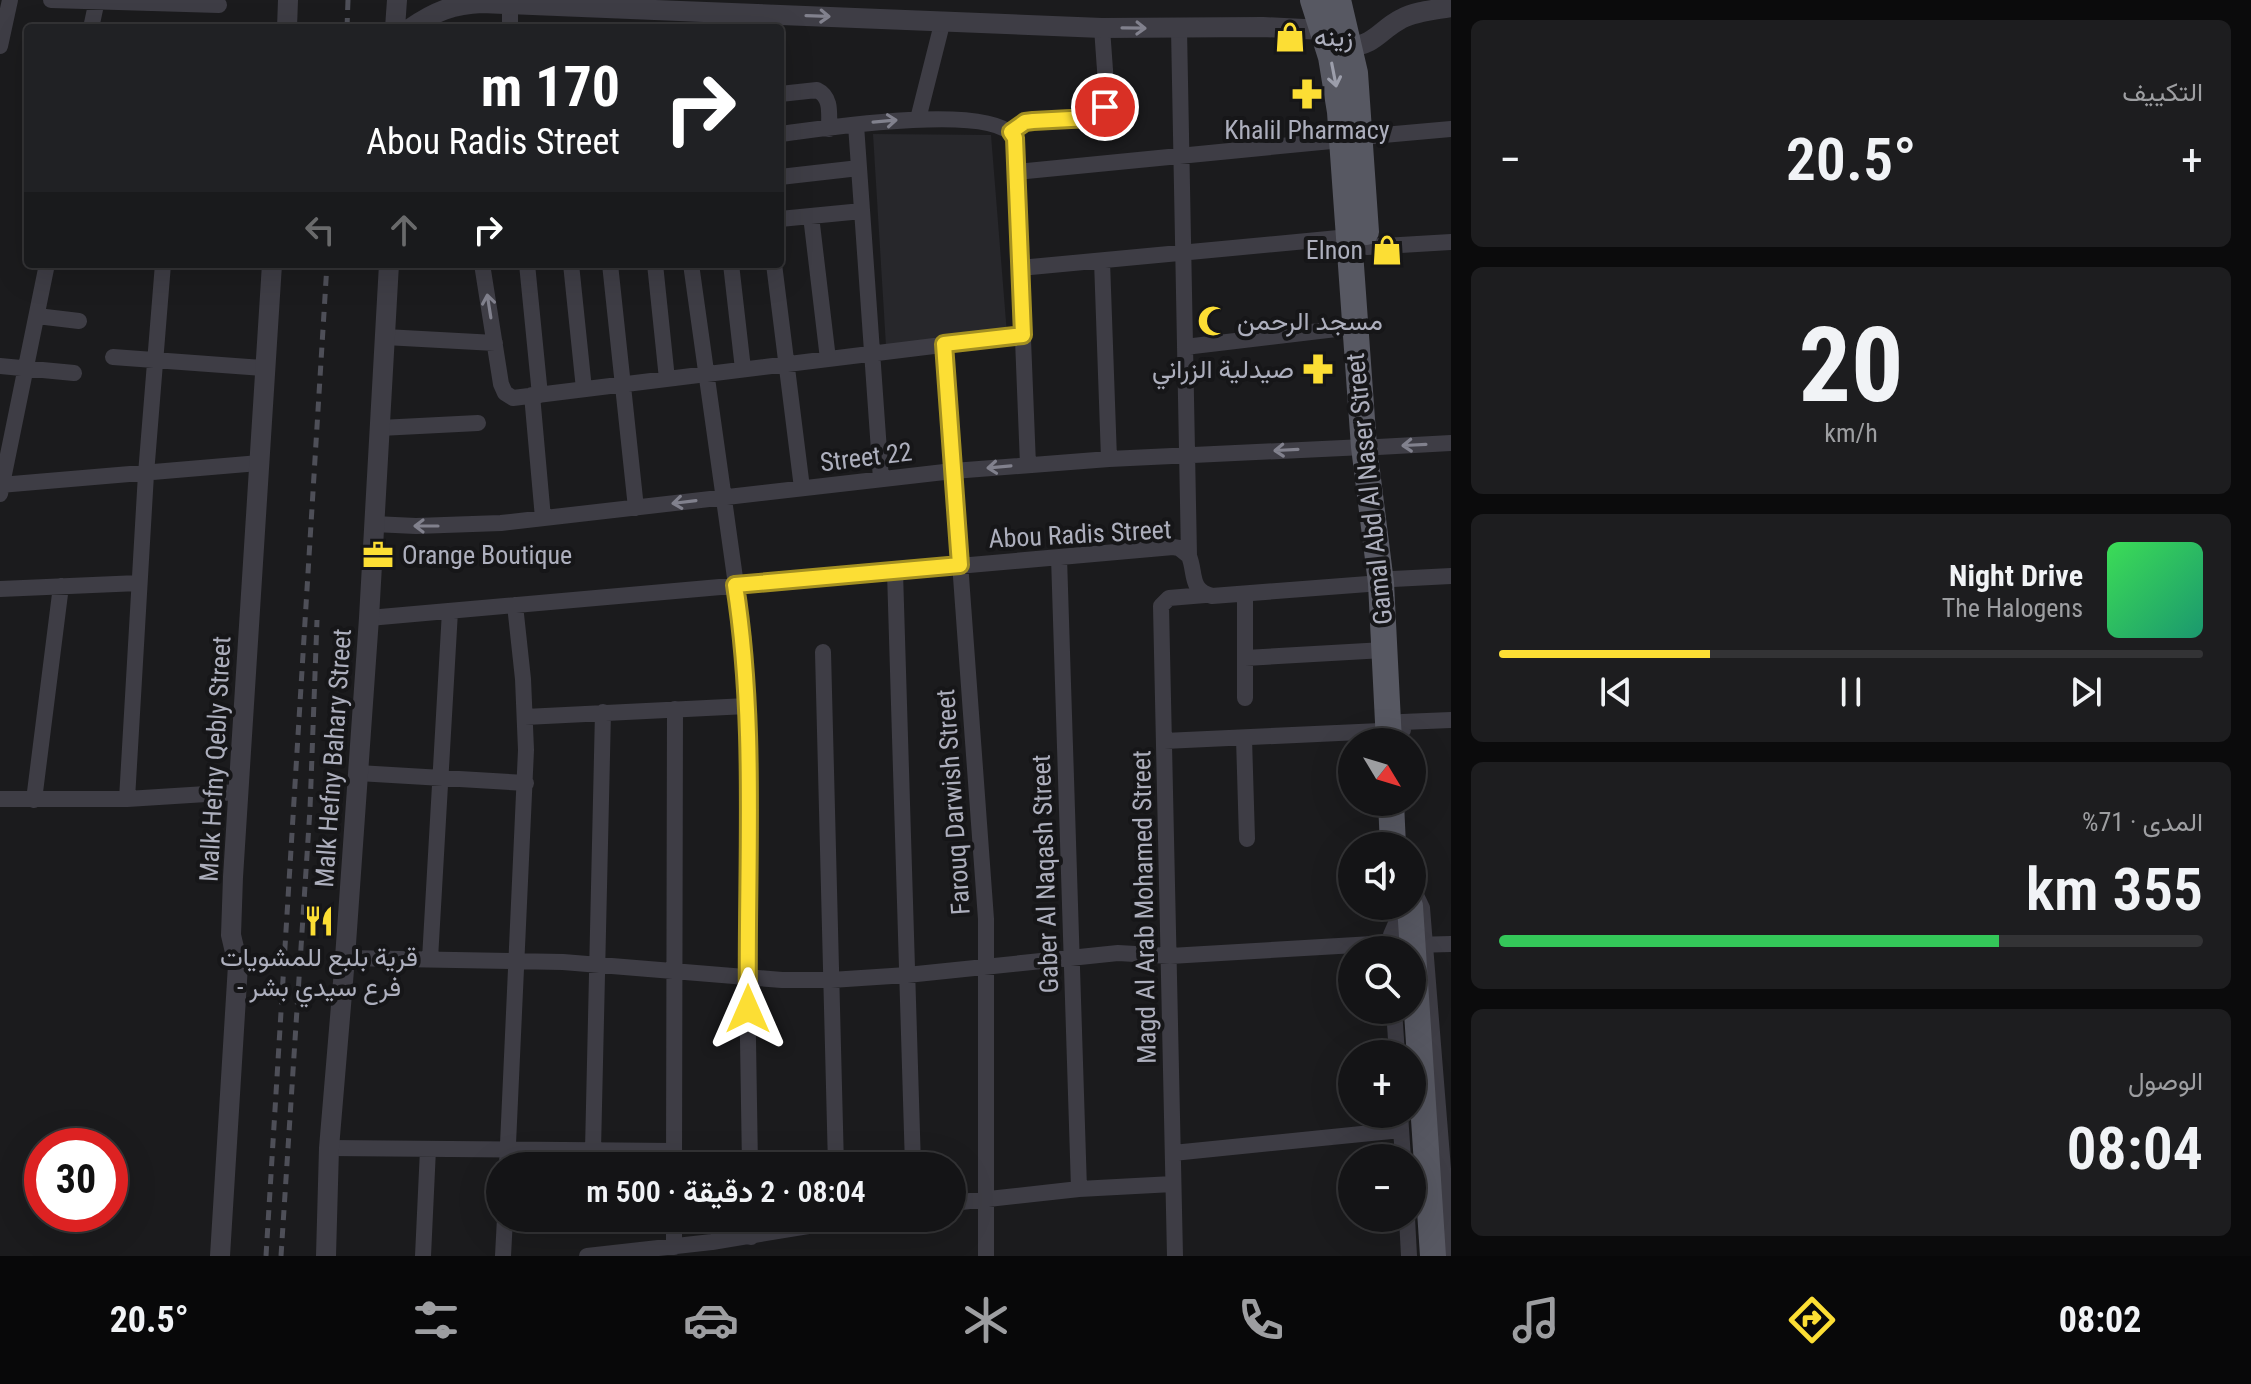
<!DOCTYPE html>
<html lang="ar">
<head>
<meta charset="utf-8">
<style>
	body { margin:0; font-family:"Roboto Condensed",Vazirmatn,sans-serif; background:#1d1d1f; color:#f1f3f6; direction:rtl; height:100vh; display:flex; flex-direction:column; font-size:30px; white-space:nowrap }
	* { box-sizing:border-box; margin:0 }
	p { font-size:26px; color:#9d9ea1 }
	.icon { flex:none; width:44px; height:44px; fill:none; stroke:currentColor; stroke-width:2; stroke-linecap:round; stroke-linejoin:round }
	.map { position:relative; flex:1; overflow:hidden; direction:ltr }
	.panel { display:flex; flex-direction:column; gap:20px; padding:20px; background:#0b0b0c; width:800px }
	.panel>* { flex:none }
	.hud { position:absolute; left:24px; top:24px; width:760px; height:244px; border-radius:8px; box-shadow:0 8px 32px #0002,0 0 0 2px #333335; direction:rtl; background:#202124; color:#fff; overflow:hidden }
	.needle { width:52px; rotate:128deg }
	.buttons { position:absolute; left:1338px; top:728px; display:grid; gap:16px }
	.buttons a { display:grid; place-items:center; width:88px; height:88px; border-radius:50%; background:#141416; box-shadow:0 8px 32px #0002,0 0 0 2px #333335; font-size:40px }
	.speed { position:absolute; left:24px; top:1128px; display:flex; gap:16px; font-size:40px; font-weight:700; text-align:center }
	.speed>* { display:grid; place-content:center; width:104px; height:104px; border-radius:50%; background:#141416; box-shadow:0 8px 32px #0002,0 0 0 2px #333335; line-height:1 }
	.speed .limit { border:12px solid #d22; background:#fff; color:#111 }
	.pin { position:absolute; display:grid; place-items:center; width:68px; height:68px; color:#fff; margin:-34px; border:4px solid #fff; border-radius:50%; box-shadow:0 2px 8px #0007 }
	.me { position:absolute; width:88px; margin:-44px; rotate:0deg; stroke-linejoin:round; filter:drop-shadow(0 0 6px #0008) }
	.turn { display:flex; align-items:center; gap:28px; height:168px; padding:0 32px; font-size:36px }
	.turn .icon { width:104px; height:104px; stroke-width:2.5 }
	.turn b { display:block; font-size:56px; line-height:68px }
	.lanes { display:flex; align-items:center; height:76px; padding:0 32px; background:#0003; justify-content:center; gap:40px; direction:ltr }
	.lanes .off { opacity:.35 }
	.big { font-size:60px; font-weight:600; line-height:1.1 }
	.panel .card { flex:1; display:flex; flex-direction:column; justify-content:center; gap:12px; min-width:0; padding:0 28px; border-radius:12px; background:#1d1d1f }
	.panel .dial { align-items:center; gap:0 }
	.dial b { font-size:104px; line-height:1 }
	.song { display:flex; align-items:center; gap:24px }
	.cover { width:96px; height:96px; border-radius:12px; background:linear-gradient(135deg,hsl(130 70% 55%),hsl(160 70% 35%)) }
	.played { height:8px; border-radius:4px; background:linear-gradient(90deg,#fcde34 30%,#333335 30%) }
	.keys { display:flex; justify-content:space-around; direction:ltr }
	.heat { display:flex; justify-content:space-between; align-items:center; font-size:44px; direction:ltr }
	.charge { height:12px; border-radius:6px; background:linear-gradient(90deg,#34c759 71%,#333335 0) }
	.trip { position:absolute; left:486px; top:1152px; width:480px; height:80px; border-radius:40px; background:#141416; box-shadow:0 8px 32px #0002,0 0 0 2px #333335; font-weight:600; line-height:80px; text-align:center; direction:rtl }
	.menu { display:flex; height:128px; justify-content:space-around; align-items:center; background:#080809; color:#9d9ea1 }
	.menu .icon { width:56px; height:56px }
	.menu .selected { color:#fcde34 }
	.menu b { font-size:36px; color:#f1f3f6 }
	main { display:flex; flex:1; min-height:0 }
	.map>svg:first-child { display:block }
	.built { fill:#27272b }
	.lines { fill:none; stroke-linecap:round; stroke-linejoin:round }
	.minor { stroke:#3e3d45; stroke-width:16 }
	.tertiary { stroke:#3e3d45; stroke-width:20 }
	.primary { stroke:#575862; stroke-width:26 }
	.rail { stroke:#4e4f58; stroke-width:5; stroke-dasharray:10 8; stroke-linecap:butt }
	.oneway { stroke:#81818d }
	.oneway2 { stroke:#9c9eab }
	.route-casing { stroke:#a49022; stroke-width:20 }
	.route { stroke:#fcde34; stroke-width:14 }
	.labels { text-anchor:middle; dominant-baseline:central; stroke-width:8; stroke-linejoin:round; paint-order:stroke }
	.poi-label { font-size:26px; fill:#adafbd; stroke:#161618; text-anchor:start }
	.street-label { font-size:26px; fill:#adafbd; stroke:#161618 }
</style>
</head>
<body>
<main>
<section class="panel">
<div class="card"><p>التكييف</p>
<div class="heat"><a>−</a><b class="big">20.5°</b><a>+</a></div>
</div>
<div class="card dial"><b>20</b><p>km/h</p></div>
<div class="card">
<div class="song"><i class="cover"></i><div><b>Night Drive</b><p>The Halogens</p></div></div>
<div class="played"></div>
<div class="keys"><svg class="icon" aria-label="previous" viewBox="0 0 24 24"><path d="M18 5L8 12l10 7zM5 5v14"/></svg><svg class="icon" aria-label="pause" viewBox="0 0 24 24"><path d="M8 5v14M16 5v14"/></svg><svg class="icon" aria-label="next" viewBox="0 0 24 24"><path d="M6 5l10 7-10 7zM19 5v14"/></svg></div>
</div>
<div class="card"><p>المدى · 71%</p><b class="big">355 km</b><div class="charge"></div></div>
<div class="card"><p>الوصول</p><b class="big">08:04</b></div>
</section>
<div class="map">
<svg width="1451" height="1256" viewBox="0 0 1451 1256">
	<rect width="100%" height="100%" fill="#1b1b1d"/>
	<path class="built" d="M873 134 991 135 1007 334 886 346Z"/>
	<g class="lines">
		<path class="minor" d="M51 0 219 5
			M91 28 97 0
			M510 28V4
			M1179 29 1189 556
			M0 46 10 0
			M780 94 817 90C832 97 829 114 829 129
			M918 119 943 20
			M856 125 881 479
			M1011 132C1037 108 1077 131 1103 112L1107 98 1102 28
			M780 134C821 129 992 101 1015 138L1028 465
			M1361 137 1451 129
			M1016 172 1342 140
			M780 177 859 168
			M811 216 828 359
			M780 219 862 211
			M1367 247 1451 242
			M1102 261 1109 459
			M482 264 501 384 505 393 513 398 1023 335
			M527 264 540 395
			M571 264 584 389
			M610 264 636 508
			M655 264 667 379
			M691 264 744 642 749 755 747 977 750 1166
			M731 264 743 369
			M774 264 802 488
			M1020 268 1349 237
			M37 316 79 321
			M385 337 495 343
			M944 344 986 919V1256
			M1185 347 1353 327
			M113 357 263 368
			M0 366 74 373
			M532 395 543 518
			M380 428 478 423
			M1378 447 1451 443
			M0 485 259 463
			M0 494 47 264
			M374 524 416 526 501 523 953 471 1109 459 1364 447
			M1059 557 1079 1189
			M895 572 913 1166
			M1393 579 1451 576
			M0 589 139 583
			M369 618 1173 547 1179 548 1189 556C1196 573 1189 590 1212 596L1381 583
			M823 652 836 1166
			M1245 658 1384 650
			M1245 698V594
			M525 717 747 706
			M1402 722 1451 720
			M1244 738 1247 839
			M1164 741 1403 730
			M358 773 526 783
			M0 799H127L238 792
			M127 799 146 474 163 264
			M34 800 61 586
			M1412 887 1422 908 1450 1256
			M1414 945 1451 944
			M1390 950 1391 935 1397 921
			M345 958 563 962 782 980H831L907 975 1118 953 1170 956 1390 943
			M430 959 450 611
			M1394 1010 1397 1054
			M1400 1114 1403 1158
			M329 1148 674 1151
			M593 1150 603 712
			M1173 1153 1401 1130
			M507 1166 526 750 523 679 515 605
			M674 1166 675 709
			M952 1203 1079 1189 1173 1184
			M751 1218V1237
			M1407 1218 1409 1256
			M674 1247V1218
			M423 1256 428 1149
			M503 1256 505 1218
			M587 1256 712 1242 857 1218
			M1175 1256 1161 606 1169 598 1205 595"/>
		<path class="tertiary" d="M287 28 288 0
			M395 28 397 0
			M411 28C434 12 453 4 482 3L1102 28 1263 27 1323 30
			M1350 46C1374 46 1381 29 1401 19 1416 11 1434 10 1451 7
			M220 1256 238 965 231 935 233 877 272 264
			M326 1256 329 1148 345 958 369 618 389 264"/>
		<path class="primary" d="M1313 0 1331 57 1340 112 1364 447 1381 583 1389 742
			M1338 0 1355 73 1366 232
			M1391 802 1393 846
			M1410 906 1433 1256"/>
		<path class="rail" d="M347 28 348 0
			M266 1256 327 264
			M281 1256 310 809 317 620"/>
	</g>
	<defs><path id="oneway-shaft" d="M-6 0H5M1.5-3L5.5 0L1.5 3" fill="none" stroke-width="1.6" stroke-linecap="round" stroke-linejoin="round" transform="scale(2)"/></defs>
	<g class="oneway">
		<use href="#oneway-shaft" transform="translate(818 16) rotate(2)"/>
		<use href="#oneway-shaft" transform="translate(1134 28) rotate(1)"/>
		<use href="#oneway-shaft" transform="translate(885 121) rotate(-5)"/>
		<use href="#oneway-shaft" transform="translate(489 306) rotate(-99)"/>
		<use href="#oneway-shaft" transform="translate(1414 445) rotate(177)"/>
		<use href="#oneway-shaft" transform="translate(1286 450) rotate(177)"/>
		<use href="#oneway-shaft" transform="translate(999 467) rotate(175)"/>
		<use href="#oneway-shaft" transform="translate(684 502) rotate(173)"/>
		<use href="#oneway-shaft" transform="translate(426 526) rotate(180)"/>
	</g>
	<use class="oneway2" href="#oneway-shaft" transform="translate(1334 75) rotate(79)"/>
	<g class="lines">
		<g class="route-casing">
			<path id="route" d="M748 1009C746 867 757 725 735 585L960 565 944 344 1023 335 1015 138 1011 132 1025 122 1033 121 1090 118 1099 115 1105 107"/>
		</g>
		<use href="#route" class="route"/>
	</g>
	<defs>
		<g id="shop-bare" transform="scale(2.4)"><path d="M-5-2.5h2.3a2.7 3.5 0 0 1 5.4 0H5L5.5 6h-11ZM-1.5-2.5h3a1.5 2.3 0 0 0-3 0Z" fill="#fcde34" stroke="#161618" stroke-width="2.5" paint-order="stroke"/></g>
		<g id="pharmacy-bare" transform="scale(2.4)"><path d="M-2-6h4v4h4v4h-4v4h-4v-4h-4v-4h4Z" fill="#fcde34" stroke="#161618" stroke-width="2.5" paint-order="stroke"/></g>
		<g id="mosque-bare" transform="scale(2.4)"><path d="M3.5-4.9A6 6 0 1 0 3.5 4.9A5 5 0 1 1 3.5-4.9Z" fill="#fcde34" stroke="#161618" stroke-width="2.5" paint-order="stroke"/></g>
		<g id="office-bare" transform="scale(2.4)"><path d="M-6-3h4V-5.5h4V-3h4V5H-6ZM-1-4.5V-3h2v-1.5ZM-6 0V1H6V0Z" fill="#fcde34" stroke="#161618" stroke-width="2.5" paint-order="stroke"/></g>
		<g id="restaurant-bare" transform="scale(2.4)"><path d="M-5-6h1v4h1v-4h1v4h1v-4h1v5L-1.5 .5V6h-2V.5L-5-1ZM5-6V6H3V1.5H1.5Q1.5-4 5-6Z" fill="#fcde34" stroke="#161618" stroke-width="2.5" paint-order="stroke"/></g>
	</defs>
	<g fill-rule="evenodd">
		<use href="#shop-bare" x="1290" y="37"/>
		<use href="#pharmacy-bare" x="1307" y="94"/>
		<use href="#shop-bare" x="1387" y="250"/>
		<use href="#mosque-bare" x="1213" y="321"/>
		<use href="#pharmacy-bare" x="1318" y="369"/>
		<use href="#office-bare" x="378" y="555"/>
		<use href="#restaurant-bare" x="319" y="921"/>
	</g>
	<g class="labels">
		<g class="poi-label">
			<text x="1314" y="37">زينه</text>
			<text x="1307" y="130" text-anchor="middle">Khalil Pharmacy</text>
			<text x="1363" y="250" text-anchor="end">Elnon</text>
			<text x="1237" y="321">مسجد الرحمن</text>
			<text x="1294" y="369" text-anchor="end">صيدلية الزراني</text>
			<text x="402" y="555">Orange Boutique</text>
			<text x="319" y="957" text-anchor="middle">قرية بلبع للمشويات<tspan x="319" dy="30">- فرع سيدي بشر</tspan></text>
		</g>
		<g class="street-label">
			<text transform="translate(866 457) rotate(-7)">Street 22</text>
			<text transform="translate(1369 489) rotate(-96)">Gamal Abd Al Naser Street</text>
			<text transform="translate(1080 534) rotate(-3)">Abou Radis Street</text>
			<text transform="translate(333 758) rotate(-86)">Malk Hefny Bahary Street</text>
			<text transform="translate(215 759) rotate(-87)">Malk Hefny Qebly Street</text>
			<text transform="translate(953 802) rotate(-94)">Farouq Darwish Street</text>
			<text transform="translate(1045 874) rotate(-92)">Gaber Al Naqash Street</text>
			<text transform="translate(1144 907) rotate(-91)">Magd Al Arab Mohamed Street</text>
		</g>
	</g>
</svg>
<div class="buttons">
<a><svg class="needle" viewBox="-14 -14 28 28"><path d="M0-13l5 13h-10z" fill="#e53935"/><path d="M0 13l5-13h-10z" fill="#9d9ea1"/></svg></a>
<a><svg class="icon" aria-label="sound" viewBox="0 0 24 24"><path d="M4 9h4l5-4v14l-5-4H4zM17 9q2 3 0 6"/></svg></a>
<a><svg class="icon" aria-label="search" viewBox="0 0 24 24"><circle cx="10" cy="10" r="6"/><path d="M15 15l6 6"/></svg></a>
<a>+</a>
<a>−</a>
</div>
<div class="speed"><div class="limit">30</div></div>
<div class="pin" style="left:1105px;top:107px;background:#d93025"><svg class="icon" aria-label="arrive" viewBox="0 0 24 24"><path d="M6 21V4h12l-3 4 3 4H6"/></svg></div>
<svg class="me" style="left:748px;top:1009px" viewBox="-20 -20 40 40"><path d="M0-17L14 15 0 8-14 15z" fill="#fcde34" stroke="#fff" stroke-width="4"/></svg>
<div class="trip">08:04 · 2 دقيقة · 500 m</div>
<div class="hud">
<div class="turn"><svg class="icon" aria-label="right" viewBox="0 0 24 24"><path d="M7 20v-9h11M14 6l5 5-5 5"/></svg><div><b>170 m</b>Abou Radis Street</div></div>
<div class="lanes"><svg class="icon off" aria-label="left" viewBox="0 0 24 24"><path d="M17 20v-9H6M10 6l-5 5 5 5"/></svg><svg class="icon off" aria-label="ahead" viewBox="0 0 24 24"><path d="M12 20V5M6 11l6-6 6 6"/></svg><svg class="icon" aria-label="right" viewBox="0 0 24 24"><path d="M7 20v-9h11M14 6l5 5-5 5"/></svg></div>
</div>
</div>
</main>
<nav class="menu">
<b>08:02</b>
<svg class="icon selected" aria-label="directions" viewBox="0 0 24 24"><path d="M12 3l9 9-9 9-9-9zM9 14v-3h6M13 9l2 2-2 2"/></svg>
<svg class="icon" aria-label="music" viewBox="0 0 24 24"><path d="M9 18V5l10-2v13"/><circle cx="6" cy="18" r="3"/><circle cx="16" cy="16" r="3"/></svg>
<svg class="icon" aria-label="phone" viewBox="0 0 24 24"><path d="M5 4h4l2 5-3 2q2 4 5 5l2-3 5 2v4C11 20 4 13 5 4z"/></svg>
<svg class="icon" aria-label="climate" viewBox="0 0 24 24"><path d="M12 3v18M4 7l16 10M4 17L20 7"/></svg>
<svg class="icon" aria-label="car" viewBox="0 0 24 24"><path d="M5 17H2v-5l4-1 3-4h7l3 4 3 1v5h-3M9 17h6M6 11h13"/><circle cx="7" cy="17" r="2"/><circle cx="17" cy="17" r="2"/></svg>
<svg class="icon" aria-label="filters" viewBox="0 0 24 24"><path d="M4 7h16M4 17h16"/><circle cx="9" cy="7" r="2"/><circle cx="15" cy="17" r="2"/></svg>
<b>20.5°</b>
</nav>
</body>
</html>
